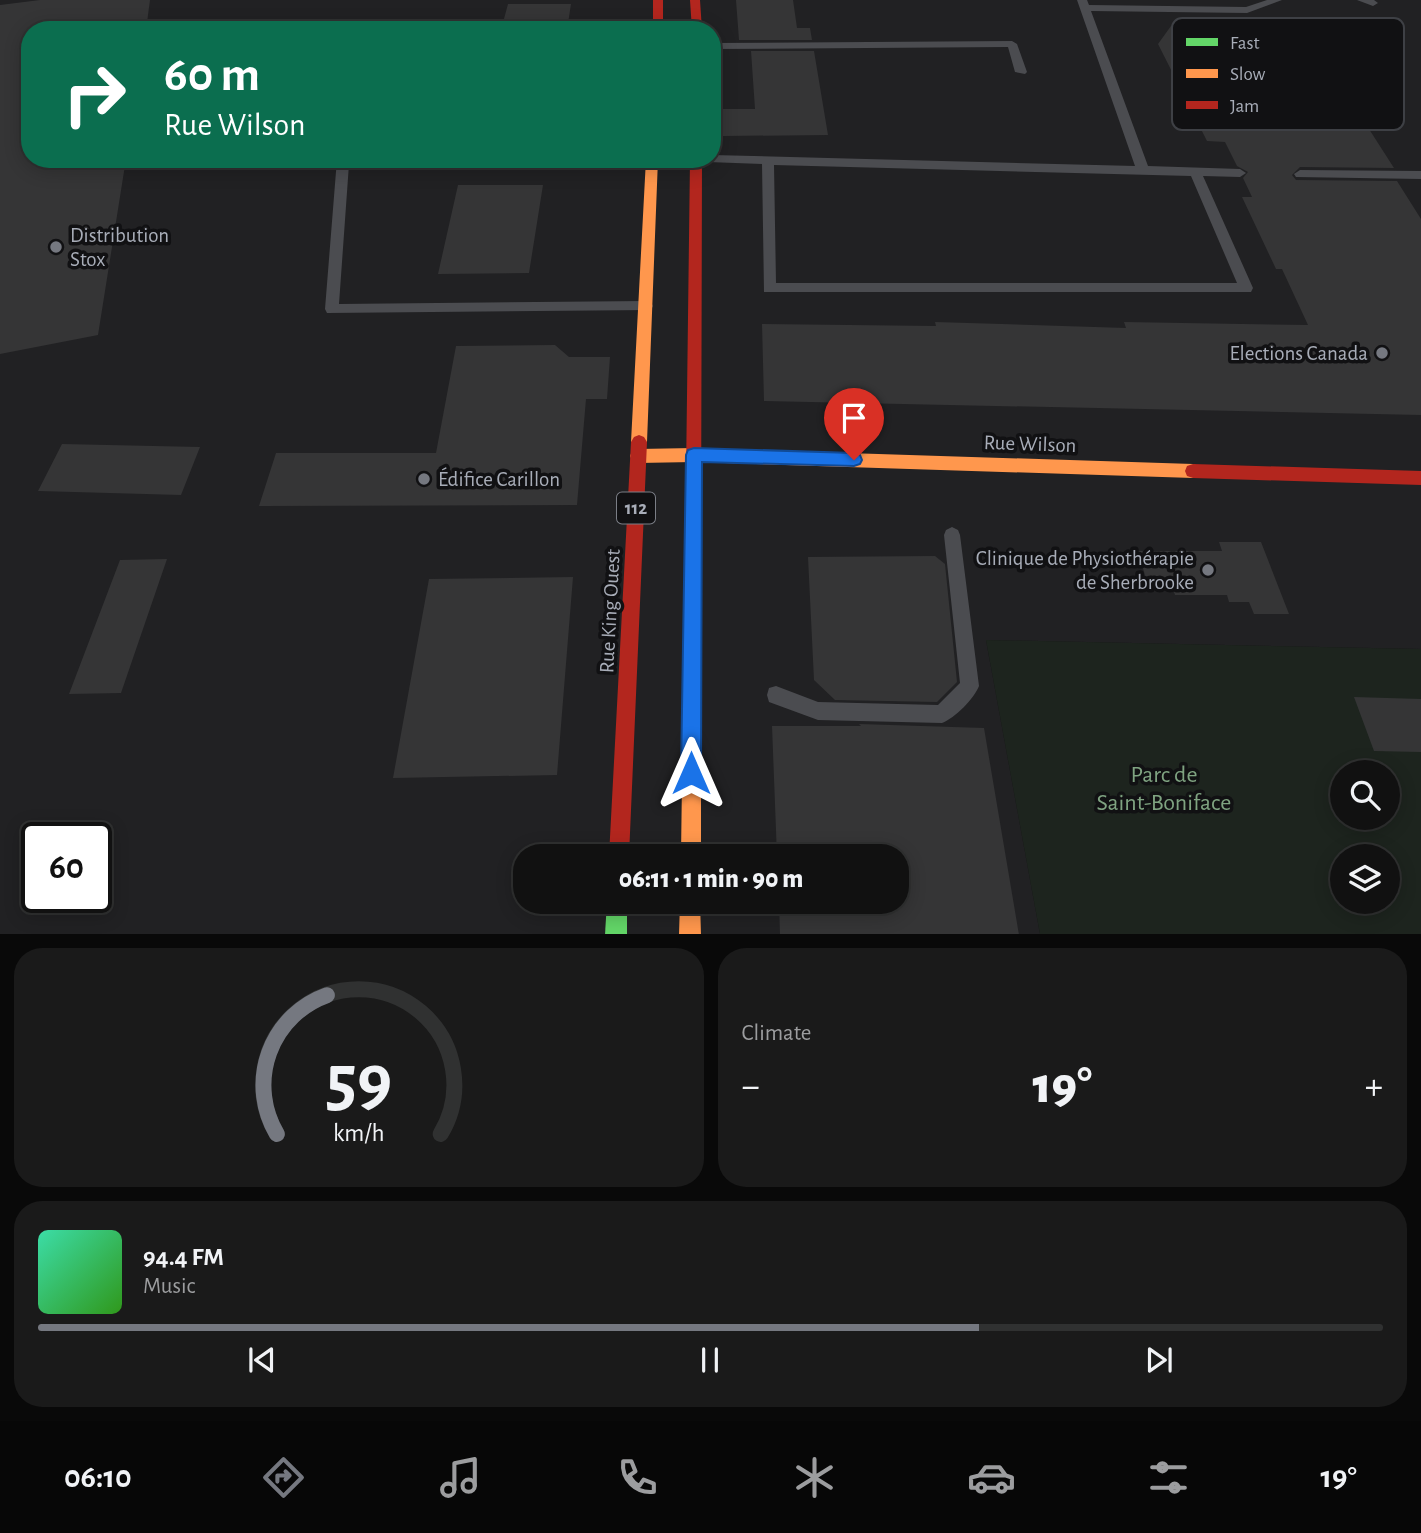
<!DOCTYPE html>
<html lang="en">
<head>
<meta charset="utf-8">
<style>
	body { margin:0; font-family:"Alegreya Sans",sans-serif; background:#1a1a1a; color:#f1f3f6; height:100vh; display:flex; flex-direction:column; font-size:26px; white-space:nowrap }
	* { box-sizing:border-box; margin:0 }
	p { font-size:23px; color:#9c9d9f }
	.icon { flex:none; width:38px; height:38px; fill:none; stroke:currentColor; stroke-width:2; stroke-linecap:round; stroke-linejoin:round }
	.map { position:relative; height:934px; overflow:hidden }
	.details { display:flex; flex-direction:column; gap:14px; padding:14px; background:#090909; flex:1 }
	.details>* { flex:none }
	.banner { position:absolute; left:21px; top:21px; width:700px; height:147px; border-radius:28px; box-shadow:0 4px 18px #0003,0 0 0 2px #303131; background:#0b6e4f; color:#fff; overflow:hidden }
	.tools { position:absolute; left:1330px; top:760px; display:grid; gap:14px }
	.tools a { display:grid; place-items:center; width:70px; height:70px; border-radius:50%; background:#111; box-shadow:0 4px 18px #0003,0 0 0 2px #303131; font-size:35px }
	.speed { position:absolute; left:21px; top:822px; display:flex; gap:14px; font-size:35px; font-weight:700; text-align:center }
	.speed>* { display:grid; place-content:center; width:91px; height:91px; border-radius:50%; background:#111; box-shadow:0 4px 18px #0003,0 0 0 2px #303131; line-height:1 }
	.speed .limit { border:4px solid #111; border-radius:10px; background:#fff; color:#111 }
	.pin { position:absolute; display:grid; place-items:center; width:60px; height:60px; color:#fff; margin:-72px -30px; border-radius:50% 50% 50% 0; rotate:-45deg; box-shadow:0 0 7px #0007 }
	.pin .icon { rotate:45deg }
	.me { position:absolute; width:77px; margin:-38px; rotate:0deg; stroke-linejoin:round; filter:drop-shadow(0 0 5px #0008) }
	.turn { display:flex; align-items:center; gap:24px; height:147px; padding:0 28px; font-size:32px }
	.turn .icon { width:91px; height:91px; stroke-width:2.5 }
	.turn b { display:block; font-size:49px; line-height:60px }
	.big { font-size:52px; font-weight:800; line-height:1.1 }
	.details .widget { flex:1; display:flex; flex-direction:column; justify-content:center; gap:10px; min-width:0; padding:0 24px; border-radius:28px; background:#1a1a1a }
	.details .dial { align-items:center; gap:0 }
	.dial svg { height:182px; overflow:visible; fill:none; stroke:#303131; stroke-width:7; stroke-linecap:round; text-anchor:middle }
	.dial text { fill:#f1f3f6; stroke:none }
	.song { display:flex; align-items:center; gap:21px }
	.cover { width:84px; height:84px; border-radius:10px; background:linear-gradient(135deg,hsl(160 70% 55%),hsl(110 70% 35%)) }
	.played { height:7px; border-radius:4px; background:linear-gradient(90deg,#757880 70%,#303131 70%) }
	.keys { display:flex; justify-content:space-around; direction:ltr }
	.heat { display:flex; justify-content:space-between; align-items:center; font-size:38px; direction:ltr }
	.details .tiles { flex:1; display:grid; gap:14px; grid-template-columns:1fr 1fr }
	.widget:last-child { grid-column:span 2 }
	.trip { position:absolute; left:513px; top:844px; width:396px; height:70px; border-radius:28px; background:#111; box-shadow:0 4px 18px #0003,0 0 0 2px #303131; font-weight:800; line-height:70px; text-align:center }
	.menu { display:flex; height:112px; justify-content:space-around; align-items:center; background:#070707; color:#9c9d9f }
	.menu .icon { width:49px; height:49px }
	.menu .on { color:#757880 }
	.menu b { font-size:32px; color:#f1f3f6 }
	.map>svg:first-child { display:block }
	.built { fill:#212123; fill-rule:evenodd }
	.green { fill:#1d241e; fill-rule:evenodd }
	.building { fill:#353536 }
	.lines { fill:none; stroke-linecap:round; stroke-linejoin:round }
	.lane { fill:#4b4c50; fill-rule:evenodd }
	.fast { fill:#63d668; fill-rule:evenodd }
	.slow { fill:#ff974d; fill-rule:evenodd }
	.jam { fill:#b3261e; fill-rule:evenodd }
	.route { fill:#1a73e8; stroke:#114b97; stroke-width:2 }
	.poi-dot { fill:#757880; stroke:#111113; stroke-width:2.5 }
	.labels { text-anchor:middle; dominant-baseline:central; stroke-width:7; stroke-linejoin:round; paint-order:stroke }
	.shield { fill:#111113; stroke:#7b7e86; stroke-width:2 }
	.shield-label { font-size:19px; font-weight:bold; fill:#a8adb8 }
	.poi-label { font-size:21px; fill:#a8adb8; stroke:#111113; text-anchor:start }
	.street-label { font-size:21px; fill:#a8adb8; stroke:#111113 }
	.near-park-label { font-size:24px; fill:#7fa381; stroke:#111113 }
	.key { fill:#111113; stroke:#3e4045; stroke-width:2 }
	.key-label { font-size:19px; fill:#a8adb8 }
</style>
</head>
<body>
<div class="map">
<svg width="1421" height="935" viewBox="0 0 1421 935">
	<rect width="100%" height="100%" fill="#171717"/>
	<path class="built" d="M0 0H1421V649L986 640 1040 934 0 935ZM30 30H712V159H30ZM37 838H96V898H37ZM525 856H896V901H525Z"/>
	<path class="green" d="M986 640 1421 649V934H1040ZM1342 772H1388V817H1342ZM1342 856H1388V901H1342Z"/>
	<path class="building" d="M40 0H150L146 30H30V159H126L98 335 0 354V5Z
		M736 0H793L797 28H810L812 40H739Z
		M508 4H571L567 30H501Z
		M1171 26H1184L1212 44 1305 45 1316 62H1326L1394 168 1300 167 1292 175 1296 180 1397 181 1421 219V415L764 401 762 324 936 326 935 322 1126 328 1124 322 1308 325 1282 269H1276L1242 197H1252L1243 178 1248 172 1237 166 1225 142 1207 141 1158 44Z
		M751 51H814L828 135 723 136 722 109H755Z
		M458 185H543L529 273 438 274Z
		M555 345 569 357H610L607 399H586L577 505 259 506 276 453H436L456 346Z
		M62 444 200 447 181 495 38 491Z
		M1219 542H1261L1289 614H1254L1249 602H1229L1227 595H1175L1173 589H1149L1138 551H1222Z
		M935 556 945 564 957 682 937 702 835 700 814 680 808 557Z
		M167 559 121 693 69 694 120 560Z
		M573 577 557 775 393 778 429 579Z
		M1354 697 1421 699V752L1374 751Z
		M859 724 984 728 1019 935H780L779 901H896V856H777L772 726H861Z"/>
	<g class="lines">
		<path class="lane" d="M1077 0H1087L1089 5 1246 7 1267 0H1282L1247 13 1091 11 1148 166 1240 169 1246 173 1240 177 1203 176 1253 288 1251 292H764L762 164 708 162 706 159H712V155L1135 166ZM774 165 1191 176 1237 283H776Z
			M1357 0H1374L1378 3 1373 6Z
			M1012 41 1017 44 1027 72 1025 74 1015 72 1008 47 712 49V43Z
			M549 159 652 161 658 165 652 169 349 164 339 304 646 301 651 302 653 306 651 310 327 313 325 309 337 159Z
			M1300 170 1421 171V179L1296 177 1294 174Z
			M952 527 958 530 960 535 979 686C974 699 955 718 942 723L818 720 769 702 767 695 769 688 776 686 818 702 938 705 960 683 944 535 946 530Z"/>
		<path class="fast" d="M607 901H627V935H605Z"/>
		<path class="slow" d="M646 159H658L647 442 644 447H634L631 442Z
			M694 448 1193 464 1199 466 1201 471 1199 476 1193 478 694 462 638 463 632 461 630 456 632 451 638 449Z
			M693 546 699 549 701 554V856H681L685 554 687 549Z
			M680 901H700L701 935H679Z"/>
		<path class="jam" d="M653 0H663V30H653Z
			M690 0H700L702 30H692Z
			M690 159H702L701 554 699 559 693 562 687 559 685 554Z
			M639 435 644 437 647 442 629 856H609L631 442 634 437Z
			M1193 464 1421 471V485L1193 478 1187 476 1185 471 1187 466Z"/>
	</g>
	<path class="route" d="M694 448 854 453 860 455 862 460 860 464 854 466 702 462 701 773 698 780 691 783 684 780 681 773 686 455 688 450Z"/>
	<g class="poi-dot">
		<circle cx="56" cy="247" r="7"/>
		<circle cx="1382" cy="353" r="7"/>
		<circle cx="424" cy="479" r="7"/>
		<circle cx="1208" cy="570" r="7"/>
	</g>
	<g class="labels">
		<rect class="shield" x="617" y="492.5" width="38" height="31" rx="5"/>
		<g class="shield-label">
			<text x="636" y="508">112</text>
		</g>
		<g class="poi-label">
			<text x="70" y="235">Distribution<tspan x="70" dy="24">Stox</tspan></text>
			<text x="1368" y="353" text-anchor="end">Elections Canada</text>
			<text x="438" y="479">Édifice Carillon</text>
			<text x="1194" y="558" text-anchor="end">Clinique de Physiothérapie<tspan x="1194" dy="24">de Sherbrooke</tspan></text>
		</g>
		<g class="street-label">
			<text transform="translate(1030 444) rotate(2)">Rue Wilson</text>
			<text transform="translate(610 611) rotate(-87)">Rue King Ouest</text>
		</g>
		<g class="near-park-label">
			<text x="1164" y="775">Parc de<tspan x="1164" dy="28">Saint-Boniface</tspan></text>
		</g>
	</g>
	<rect x="1172" y="18" width="232" height="112" rx="10" class="key"/>
	<rect x="1186" y="38" width="32" height="8" fill="#63d668"/>
	<rect x="1186" y="69" width="32" height="9" fill="#ff974d"/>
	<rect x="1186" y="101" width="32" height="8" fill="#b3261e"/>
	<g class="key-label">
		<text x="1230" y="49">Fast</text>
		<text x="1230" y="80">Slow</text>
		<text x="1230" y="112">Jam</text>
	</g>
</svg>
<div class="tools">
<a><svg class="icon" aria-label="search" viewBox="0 0 24 24"><circle cx="10" cy="10" r="6"/><path d="M15 15l6 6"/></svg></a>
<a><svg class="icon" aria-label="layers" viewBox="0 0 24 24"><path d="M12 4l9 5-9 5-9-5zM3 14l9 5 9-5"/></svg></a>
</div>
<div class="speed"><div class="limit">60</div></div>
<div class="pin" style="left:854px;top:460px;background:#d93025"><svg class="icon" aria-label="arrive" viewBox="0 0 24 24"><path d="M6 21V4h12l-3 4 3 4H6"/></svg></div>
<svg class="me" style="left:691px;top:773px" viewBox="-20 -20 40 40"><path d="M0-17L14 15 0 8-14 15z" fill="#1a73e8" stroke="#fff" stroke-width="4"/></svg>
<div class="trip">06:11 · 1 min · 90 m</div>
<div class="banner">
<div class="turn"><svg class="icon" aria-label="right" viewBox="0 0 24 24"><path d="M7 20v-9h11M14 6l5 5-5 5"/></svg><div><b>60 m</b>Rue Wilson</div></div>
</div>
</div>
<section class="details">
<div class="tiles">
<div class="widget dial"><svg viewBox="0 0 100 80">
<path d="M14 69A42 42 0 1 1 86 69"/>
<path d="M14 69A42 42 0 0 1 36 8" stroke="#757880"/>
<text x="50" y="56" font-size="32" font-weight="700">59</text>
<text x="50" y="72" font-size="11">km/h</text>
</svg></div>
<div class="widget"><p>Climate</p>
<div class="heat"><a>−</a><b class="big">19°</b><a>+</a></div>
</div>
<div class="widget">
<div class="song"><i class="cover"></i><div><b>94.4 FM</b><p>Music</p></div></div>
<div class="played"></div>
<div class="keys"><svg class="icon" aria-label="previous" viewBox="0 0 24 24"><path d="M18 5L8 12l10 7zM5 5v14"/></svg><svg class="icon" aria-label="pause" viewBox="0 0 24 24"><path d="M8 5v14M16 5v14"/></svg><svg class="icon" aria-label="next" viewBox="0 0 24 24"><path d="M6 5l10 7-10 7zM19 5v14"/></svg></div>
</div>
</div>
</section>
<nav class="menu">
<b>06:10</b>
<svg class="icon on" aria-label="directions" viewBox="0 0 24 24"><path d="M12 3l9 9-9 9-9-9zM9 14v-3h6M13 9l2 2-2 2"/></svg>
<svg class="icon" aria-label="music" viewBox="0 0 24 24"><path d="M9 18V5l10-2v13"/><circle cx="6" cy="18" r="3"/><circle cx="16" cy="16" r="3"/></svg>
<svg class="icon" aria-label="phone" viewBox="0 0 24 24"><path d="M5 4h4l2 5-3 2q2 4 5 5l2-3 5 2v4C11 20 4 13 5 4z"/></svg>
<svg class="icon" aria-label="climate" viewBox="0 0 24 24"><path d="M12 3v18M4 7l16 10M4 17L20 7"/></svg>
<svg class="icon" aria-label="car" viewBox="0 0 24 24"><path d="M5 17H2v-5l4-1 3-4h7l3 4 3 1v5h-3M9 17h6M6 11h13"/><circle cx="7" cy="17" r="2"/><circle cx="17" cy="17" r="2"/></svg>
<svg class="icon" aria-label="filters" viewBox="0 0 24 24"><path d="M4 7h16M4 17h16"/><circle cx="9" cy="7" r="2"/><circle cx="15" cy="17" r="2"/></svg>
<b>19°</b>
</nav>
</body>
</html>
